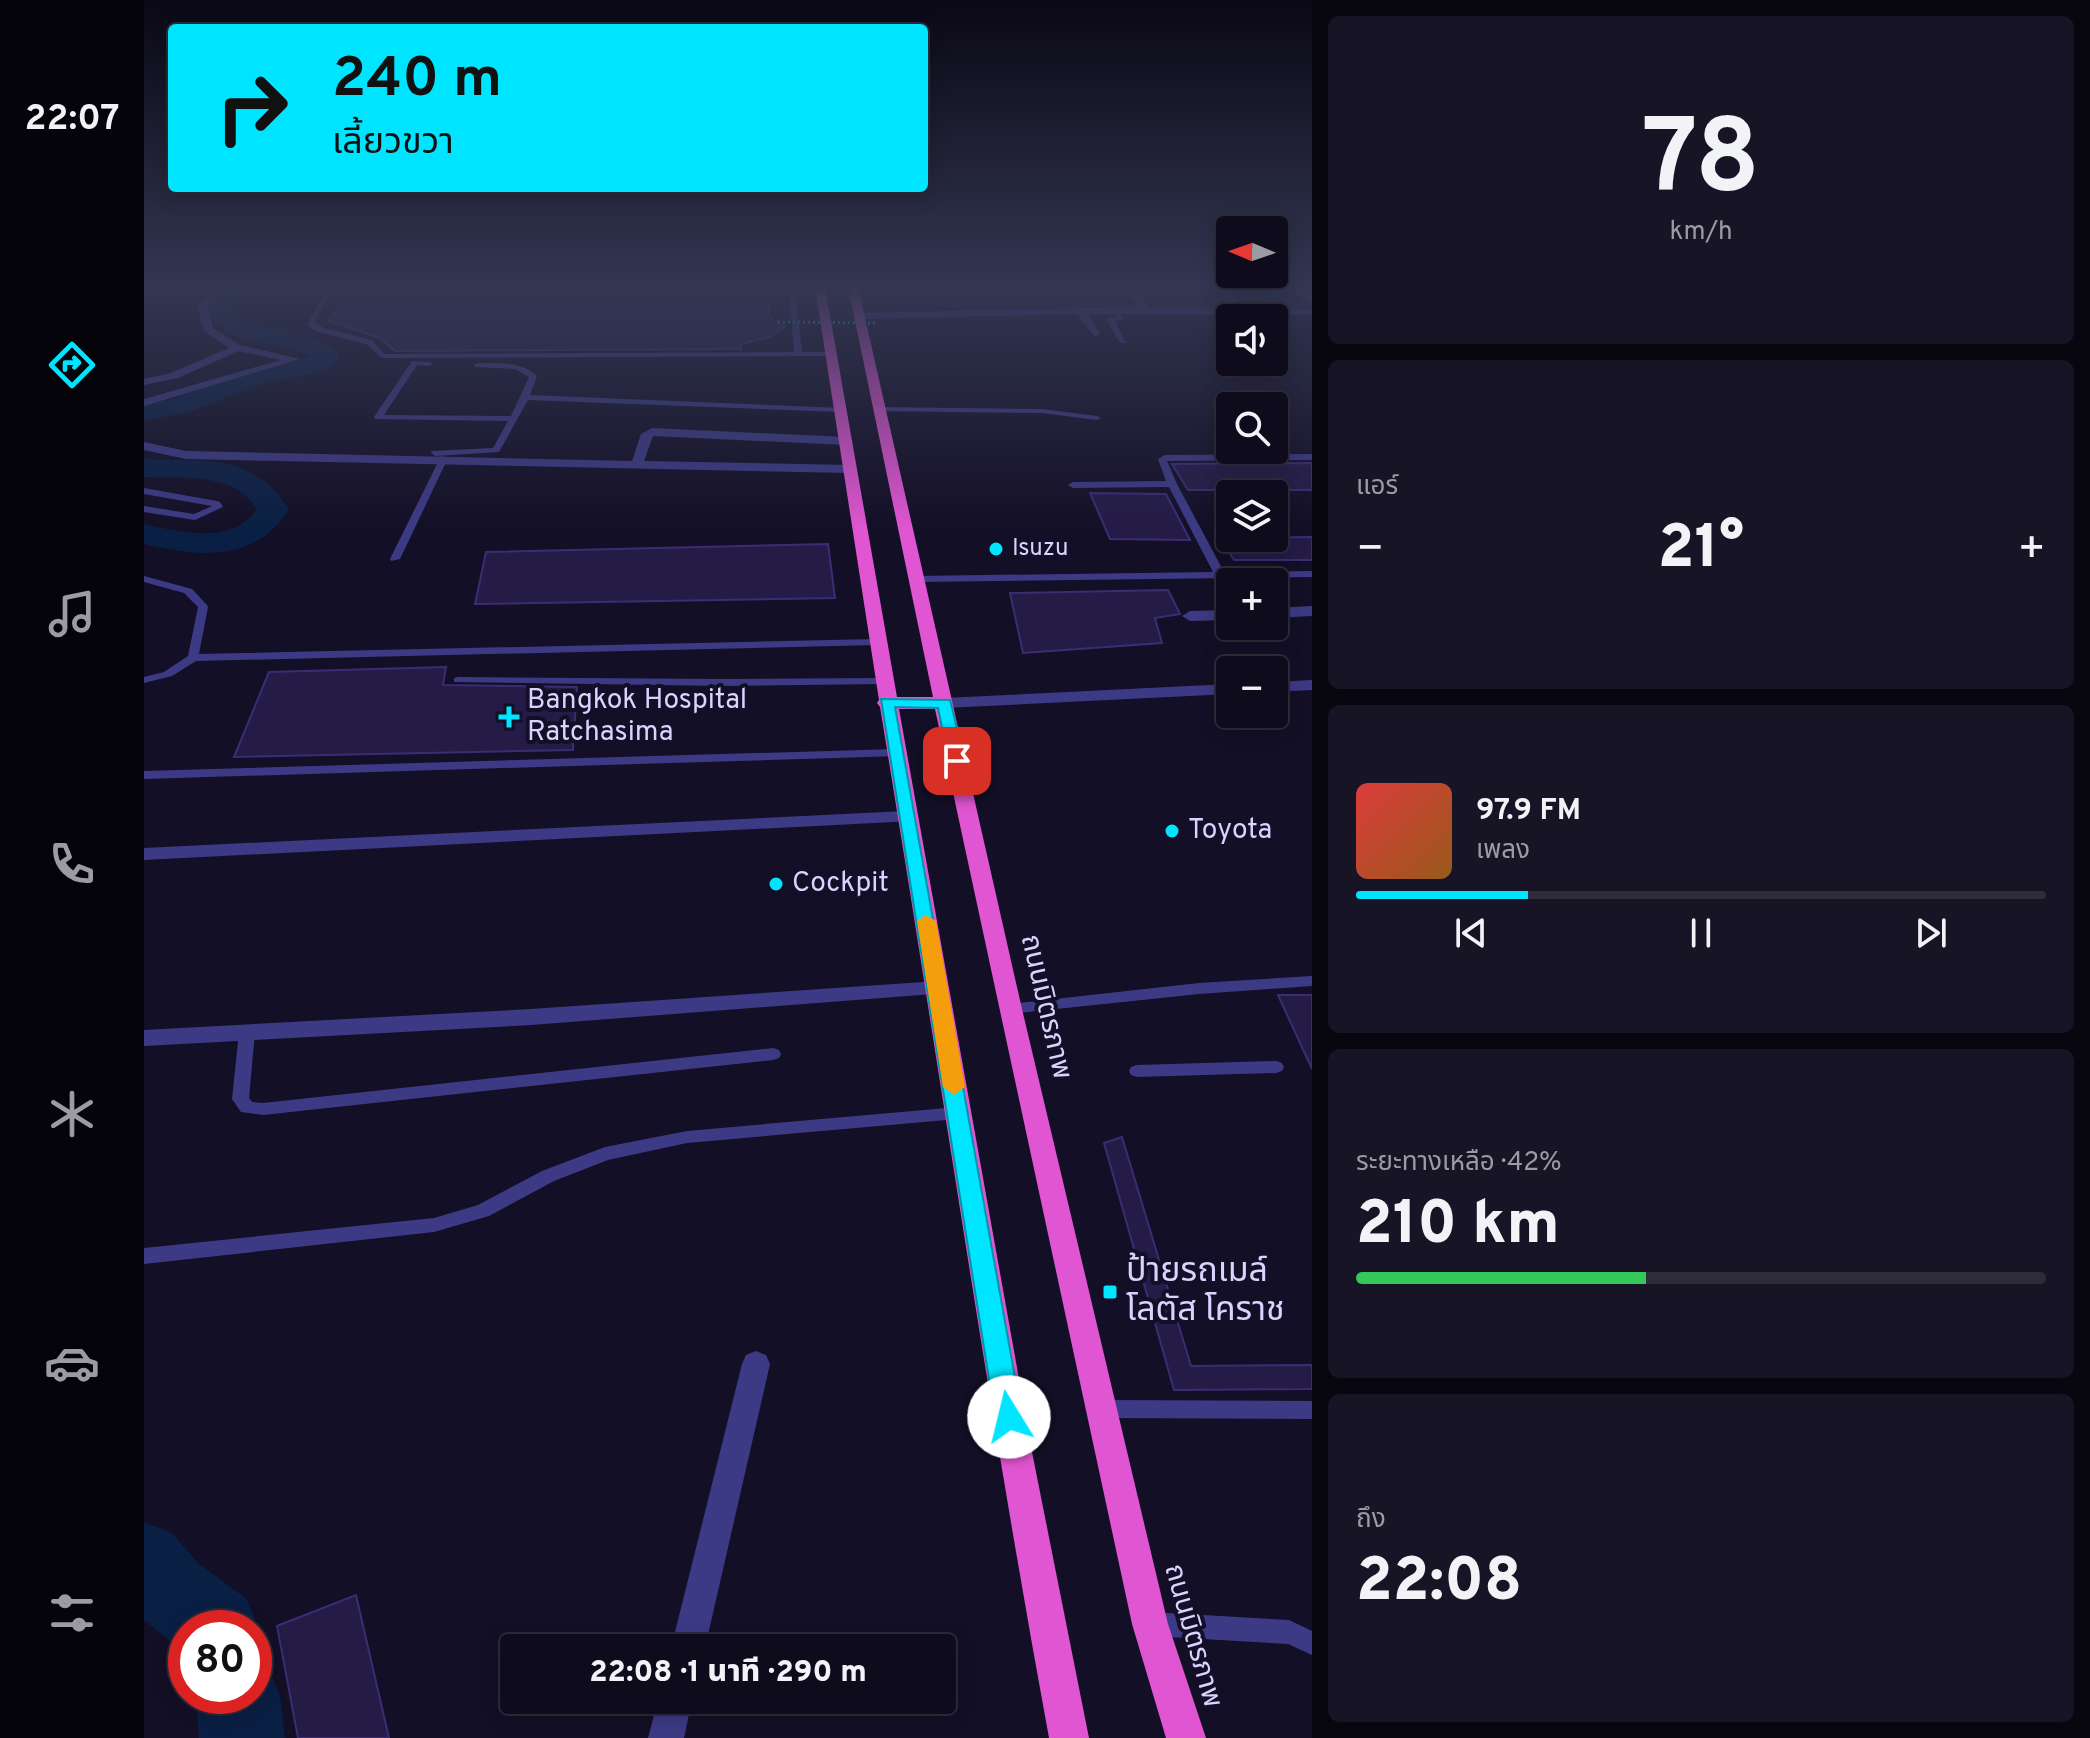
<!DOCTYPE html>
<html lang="th">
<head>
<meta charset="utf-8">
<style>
	body { margin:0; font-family:Overpass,"Noto Sans Thai",sans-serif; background:#171425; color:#f1f3f6; height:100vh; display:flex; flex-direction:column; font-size:30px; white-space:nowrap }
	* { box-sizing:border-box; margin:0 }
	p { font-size:26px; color:#9b9ba3 }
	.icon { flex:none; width:44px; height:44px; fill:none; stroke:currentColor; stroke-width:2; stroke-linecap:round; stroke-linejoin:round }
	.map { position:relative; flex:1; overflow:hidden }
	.sheet { display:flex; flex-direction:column; gap:16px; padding:16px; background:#08060f; width:778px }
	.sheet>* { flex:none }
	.top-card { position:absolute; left:24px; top:24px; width:760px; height:168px; border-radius:8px; box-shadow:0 4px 20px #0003,0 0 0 2px #2e2b3b; background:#00e5ff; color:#111; overflow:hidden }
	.needle { width:52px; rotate:272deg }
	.fabs { position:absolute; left:1072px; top:216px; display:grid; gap:16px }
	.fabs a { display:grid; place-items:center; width:72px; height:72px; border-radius:8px; background:#0e0b1c; box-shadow:0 4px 20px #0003,0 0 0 2px #2e2b3b; font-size:40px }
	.speed { position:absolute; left:24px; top:1610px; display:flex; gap:16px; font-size:40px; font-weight:700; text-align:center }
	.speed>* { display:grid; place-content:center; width:104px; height:104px; border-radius:50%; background:#0e0b1c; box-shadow:0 4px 20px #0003,0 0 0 2px #2e2b3b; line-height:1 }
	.speed .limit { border:12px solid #d22; background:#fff; color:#111 }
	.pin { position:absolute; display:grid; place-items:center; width:68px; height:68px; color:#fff; margin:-34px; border-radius:16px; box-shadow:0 4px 12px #0006 }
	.me { position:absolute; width:88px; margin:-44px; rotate:351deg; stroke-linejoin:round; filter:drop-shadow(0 0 6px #0008) }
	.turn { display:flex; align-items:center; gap:28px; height:168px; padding:0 32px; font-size:36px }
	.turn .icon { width:104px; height:104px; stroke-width:2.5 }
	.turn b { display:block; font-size:56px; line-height:68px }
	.big { font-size:60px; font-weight:800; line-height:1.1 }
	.sheet .widget { flex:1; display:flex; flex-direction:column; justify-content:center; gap:12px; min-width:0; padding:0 28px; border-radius:12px; background:#171425 }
	.sheet .dial { align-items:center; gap:0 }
	.dial b { font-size:104px; line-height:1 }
	.song { display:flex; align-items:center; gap:24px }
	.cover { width:96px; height:96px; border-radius:12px; background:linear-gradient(135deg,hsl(0 70% 55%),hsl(30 70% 35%)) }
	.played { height:8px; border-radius:4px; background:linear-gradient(90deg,#00e5ff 25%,#2e2b3b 25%) }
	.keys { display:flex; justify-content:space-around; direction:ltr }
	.heat { display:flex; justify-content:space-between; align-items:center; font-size:44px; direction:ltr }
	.charge { height:12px; border-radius:6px; background:linear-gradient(90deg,#34c759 42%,#2e2b3b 0) }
	.trip { position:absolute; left:356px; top:1634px; width:456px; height:80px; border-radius:8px; background:#0e0b1c; box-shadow:0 4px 20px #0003,0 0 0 2px #2e2b3b; font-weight:800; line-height:80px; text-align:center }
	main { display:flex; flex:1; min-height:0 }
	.tabs { display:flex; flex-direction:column; width:144px; justify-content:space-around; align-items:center; background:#06040b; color:#9b9ba3 }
	.tabs .icon { width:56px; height:56px }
	.tabs .on { color:#00e5ff }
	.tabs b { font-size:36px; color:#f1f3f6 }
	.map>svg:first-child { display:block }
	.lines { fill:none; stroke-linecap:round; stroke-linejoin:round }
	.river { fill:#0a1f44; fill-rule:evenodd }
	.building { fill:#241b47; stroke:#3b2d73; stroke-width:2 }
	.service { fill:#3d3a85; fill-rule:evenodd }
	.minor { fill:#3d3a85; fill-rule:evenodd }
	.trunk { fill:#e055d1; fill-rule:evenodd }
	.path-bridge { stroke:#2fb8b0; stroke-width:3; stroke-dasharray:2 3; stroke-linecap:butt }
	.route { fill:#00e5ff; stroke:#0095a6; stroke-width:2 }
	.slow { fill:#f59e0b }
	.poi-dot { fill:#00e5ff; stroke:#130f26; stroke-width:3 }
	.labels { text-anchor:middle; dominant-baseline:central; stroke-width:8; stroke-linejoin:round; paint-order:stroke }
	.far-poi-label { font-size:24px; fill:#d9d4ff; stroke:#130f26; text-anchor:start }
	.poi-label { font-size:28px; fill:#d9d4ff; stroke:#130f26; text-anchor:start }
	.street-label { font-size:28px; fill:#d9d4ff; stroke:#130f26 }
	.near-poi-label { font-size:34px; fill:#d9d4ff; stroke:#130f26; text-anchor:start }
</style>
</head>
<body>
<main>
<nav class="tabs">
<b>22:07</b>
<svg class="icon on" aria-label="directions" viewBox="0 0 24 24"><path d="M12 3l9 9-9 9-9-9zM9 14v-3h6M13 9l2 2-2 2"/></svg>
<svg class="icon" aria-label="music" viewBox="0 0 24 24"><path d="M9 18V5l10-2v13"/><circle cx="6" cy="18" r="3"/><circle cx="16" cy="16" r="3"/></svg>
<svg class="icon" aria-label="phone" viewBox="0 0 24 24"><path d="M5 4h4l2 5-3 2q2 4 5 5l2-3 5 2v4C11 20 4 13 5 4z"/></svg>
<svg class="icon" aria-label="climate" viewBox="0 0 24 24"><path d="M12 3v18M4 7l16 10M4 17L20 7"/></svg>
<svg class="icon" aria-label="car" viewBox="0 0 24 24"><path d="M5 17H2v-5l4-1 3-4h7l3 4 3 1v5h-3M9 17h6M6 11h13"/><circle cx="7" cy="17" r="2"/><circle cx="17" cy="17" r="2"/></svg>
<svg class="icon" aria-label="filters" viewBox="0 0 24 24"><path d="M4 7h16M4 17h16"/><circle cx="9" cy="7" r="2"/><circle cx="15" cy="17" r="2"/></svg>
</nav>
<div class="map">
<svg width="1168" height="1738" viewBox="0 0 1168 1738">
	<rect width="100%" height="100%" fill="#130f26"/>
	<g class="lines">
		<path class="river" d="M84 287H110L88 305 97 322C126 333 176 328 196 357L183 370 116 385 43 413 0 420V404L28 399 99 373 166 357C128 335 77 354 63 303Z
			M0 459C61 462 108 452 145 509 112 563 55 557 0 544V524C36 532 89 545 113 509 89 471 39 479 0 477Z
			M0 1522 28 1533 54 1563 103 1599 114 1628 110 1639V1628H42V1654L0 1620Z
			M110 1661 124 1666 136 1696 141 1738H55L52 1696H110Z"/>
	</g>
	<path class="building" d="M208 287H624L625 316 641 327 626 337 597 344V349L251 351 236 338 185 321Z
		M1168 463V490H1044L1028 464Z
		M946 493 1022 494 1046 540 966 539Z
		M1168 537V560H1090L1076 538Z
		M684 544 691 598 331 604 342 552Z
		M1024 590 1036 614 1011 618 1018 643 879 653 866 593Z
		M302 667 299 685 433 687 429 750 90 757 125 672Z
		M1134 995H1168V1069Z
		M978 1137 1047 1366 1168 1365V1389L1030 1390 960 1143Z
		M212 1595 245 1738H154L133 1626Z"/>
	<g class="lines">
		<path class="service" d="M184 287H190L170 322 180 328 228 340 240 354 650 352 645 287H651L658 352H687L691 354 687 356 238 358 222 344 174 332 163 325Z
			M971 309 981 319 971 321 982 343H976L962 319 972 317 968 311Z
			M268 361 285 362 289 364 285 366 273 365 240 415 367 416 385 377 371 369 331 367 330 365 334 363C354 363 377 361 393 376L386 395 698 408 702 410 698 412 384 400 355 452 291 456 287 453 288 451 349 448 364 421 231 419 230 417Z
			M735 407 898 409 953 416 957 418 953 420 898 413 732 411V407Z
			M1168 454V460L1023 461 1033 484 1080 572 1168 571V577L771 582 766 579 771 576 1069 572 1025 487 929 488 924 485 929 482 1022 481 1014 459 1021 455Z
			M297 456 304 458 256 559 247 561 246 559Z
			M0 488 73 501 76 502 79 507 51 520 0 512V506L50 514 68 506 0 494Z
			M0 576 48 589 63 605 64 607 55 654 732 639 738 642 732 645 52 661 28 676 0 683V677L20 672 44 656 54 607 40 593 0 582Z
			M314 677 579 679 738 678 744 681 738 684 579 686 310 682V678Z
			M752 749 756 750 758 753 756 756 0 779V771Z
			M1168 976V986L1055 994 866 1014 860 1013 858 1009 860 1005 866 1004 1055 983Z
			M103 1026 109 1028 111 1032 105 1098 108 1102 119 1103 629 1048 635 1050 637 1054 635 1058 629 1060 119 1115 97 1112 88 1099 95 1032 97 1028Z
			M1132 1061 1138 1063 1140 1067 1138 1071 1132 1073 993 1077 987 1075 985 1071 987 1067 993 1065Z
			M814 1107 820 1109 823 1113 820 1117 814 1119 543 1143 464 1160 410 1181 345 1216 290 1232 0 1264V1248L290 1218 334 1205 398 1171 461 1147 543 1131Z
			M958 1400 1168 1401V1419L958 1418 951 1416 948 1409 951 1402Z
			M1007 1612 1145 1620 1168 1631V1655L1144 1644 1007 1636 999 1632 995 1624 999 1616Z"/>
		<path class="minor" d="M73 287H83L63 305 69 328 96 345 156 359 0 406V399L137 360 94 351 34 378 0 385V379L27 373 85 348 60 331 53 304Z
			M983 287H993L1004 307 1089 308 1074 287H1084L1099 308 1168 309V315L943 314 956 334 951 337 933 314 715 319 710 316 715 313 994 307Z
			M1148 287H1158L1168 297V306Z
			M508 428 703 437 709 441 703 445 509 436 500 461 707 465 713 469 707 473 42 459 0 450V442L42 451 488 461 497 434Z
			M1168 606V616L1130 618V608Z
			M1086 610V620L1046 621 1038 616 1046 611Z
			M1168 680V690L1130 692V682Z
			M1086 684V694L800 708 791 703 800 698Z
			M762 811 769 813 772 817 769 821 0 860V848Z
			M794 981 802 983 805 988 802 993 387 1025 0 1046V1030L387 1009Z
			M612 1351 622 1355 626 1364 561 1648H527L598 1364 602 1355Z
			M514 1700H548L540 1738H504Z"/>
		<path class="trunk" d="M671 287H681L753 697H789L704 287H714L878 1009 1024 1624 1062 1738H1022L988 1624 791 709H755L889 1457 945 1738H905C842 1396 793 1051 736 707L733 703 735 700Z"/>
		<path class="path-bridge" d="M634 322 731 323"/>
	</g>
	<linearGradient id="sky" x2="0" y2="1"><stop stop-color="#0a0815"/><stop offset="0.54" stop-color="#333752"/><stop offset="1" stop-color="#333752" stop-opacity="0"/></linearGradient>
	<rect width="1168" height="530" fill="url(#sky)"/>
	<path class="route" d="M737 699 806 700 821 761 813 766 805 761 794 708 751 707 878 1417 874 1426 865 1429 855 1426 851 1417Z"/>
	<path class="slow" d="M782 915 792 921 821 1087 810 1095 799 1087 773 921Z"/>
	<g class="poi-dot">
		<circle cx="852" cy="549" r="8"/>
		<path d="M361 705h8v8h8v8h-8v8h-8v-8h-8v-8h8z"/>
		<circle cx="1028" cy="831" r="8"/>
		<circle cx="632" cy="884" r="8"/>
		<rect x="958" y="1284" width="16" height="16" rx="4"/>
	</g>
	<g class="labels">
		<g class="far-poi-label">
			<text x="868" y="549">Isuzu</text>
		</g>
		<g class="poi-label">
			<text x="383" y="701">Bangkok Hospital<tspan x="383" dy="32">Ratchasima</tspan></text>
			<text x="1044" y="831">Toyota</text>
			<text x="648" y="884">Cockpit</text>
		</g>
		<g class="street-label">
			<text transform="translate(901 1007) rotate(77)">ถนนมิตรภาพ</text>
			<text transform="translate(1048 1636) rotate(74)">ถนนมิตรภาพ</text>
		</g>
		<g class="near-poi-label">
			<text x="982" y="1272">ป้ายรถเมล์<tspan x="982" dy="39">โลตัส โคราช</tspan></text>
		</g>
	</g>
</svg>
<div class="fabs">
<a><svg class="needle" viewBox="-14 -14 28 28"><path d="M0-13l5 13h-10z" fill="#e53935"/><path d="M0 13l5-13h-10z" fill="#9b9ba3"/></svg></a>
<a><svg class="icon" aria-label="sound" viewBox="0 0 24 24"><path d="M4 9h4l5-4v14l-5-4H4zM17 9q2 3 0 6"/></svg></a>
<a><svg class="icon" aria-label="search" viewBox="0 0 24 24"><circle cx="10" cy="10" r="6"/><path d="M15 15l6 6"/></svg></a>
<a><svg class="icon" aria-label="layers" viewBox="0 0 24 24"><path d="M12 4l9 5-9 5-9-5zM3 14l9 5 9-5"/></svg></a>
<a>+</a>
<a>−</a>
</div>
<div class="speed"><div class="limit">80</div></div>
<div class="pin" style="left:813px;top:761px;background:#d93025"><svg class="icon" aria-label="arrive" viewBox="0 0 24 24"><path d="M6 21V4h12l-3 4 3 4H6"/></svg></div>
<svg class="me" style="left:865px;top:1417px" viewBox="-20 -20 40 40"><circle r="19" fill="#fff"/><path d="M0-13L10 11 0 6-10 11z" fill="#00e5ff"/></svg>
<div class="trip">22:08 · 1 นาที · 290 m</div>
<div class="top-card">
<div class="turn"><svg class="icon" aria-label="right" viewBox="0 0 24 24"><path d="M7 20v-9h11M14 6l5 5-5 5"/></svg><div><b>240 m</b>เลี้ยวขวา</div></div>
</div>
</div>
<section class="sheet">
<div class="widget dial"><b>78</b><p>km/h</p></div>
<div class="widget"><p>แอร์</p>
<div class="heat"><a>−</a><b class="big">21°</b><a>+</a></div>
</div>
<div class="widget">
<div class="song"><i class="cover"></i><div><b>97.9 FM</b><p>เพลง</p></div></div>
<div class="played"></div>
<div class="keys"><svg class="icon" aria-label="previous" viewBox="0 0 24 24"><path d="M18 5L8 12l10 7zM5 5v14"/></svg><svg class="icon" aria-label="pause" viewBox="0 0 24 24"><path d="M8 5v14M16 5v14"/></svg><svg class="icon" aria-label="next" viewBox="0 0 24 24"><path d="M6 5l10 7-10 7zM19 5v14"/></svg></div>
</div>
<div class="widget"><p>ระยะทางเหลือ · 42%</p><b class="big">210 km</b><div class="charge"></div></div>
<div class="widget"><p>ถึง</p><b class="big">22:08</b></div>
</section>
</main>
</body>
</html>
